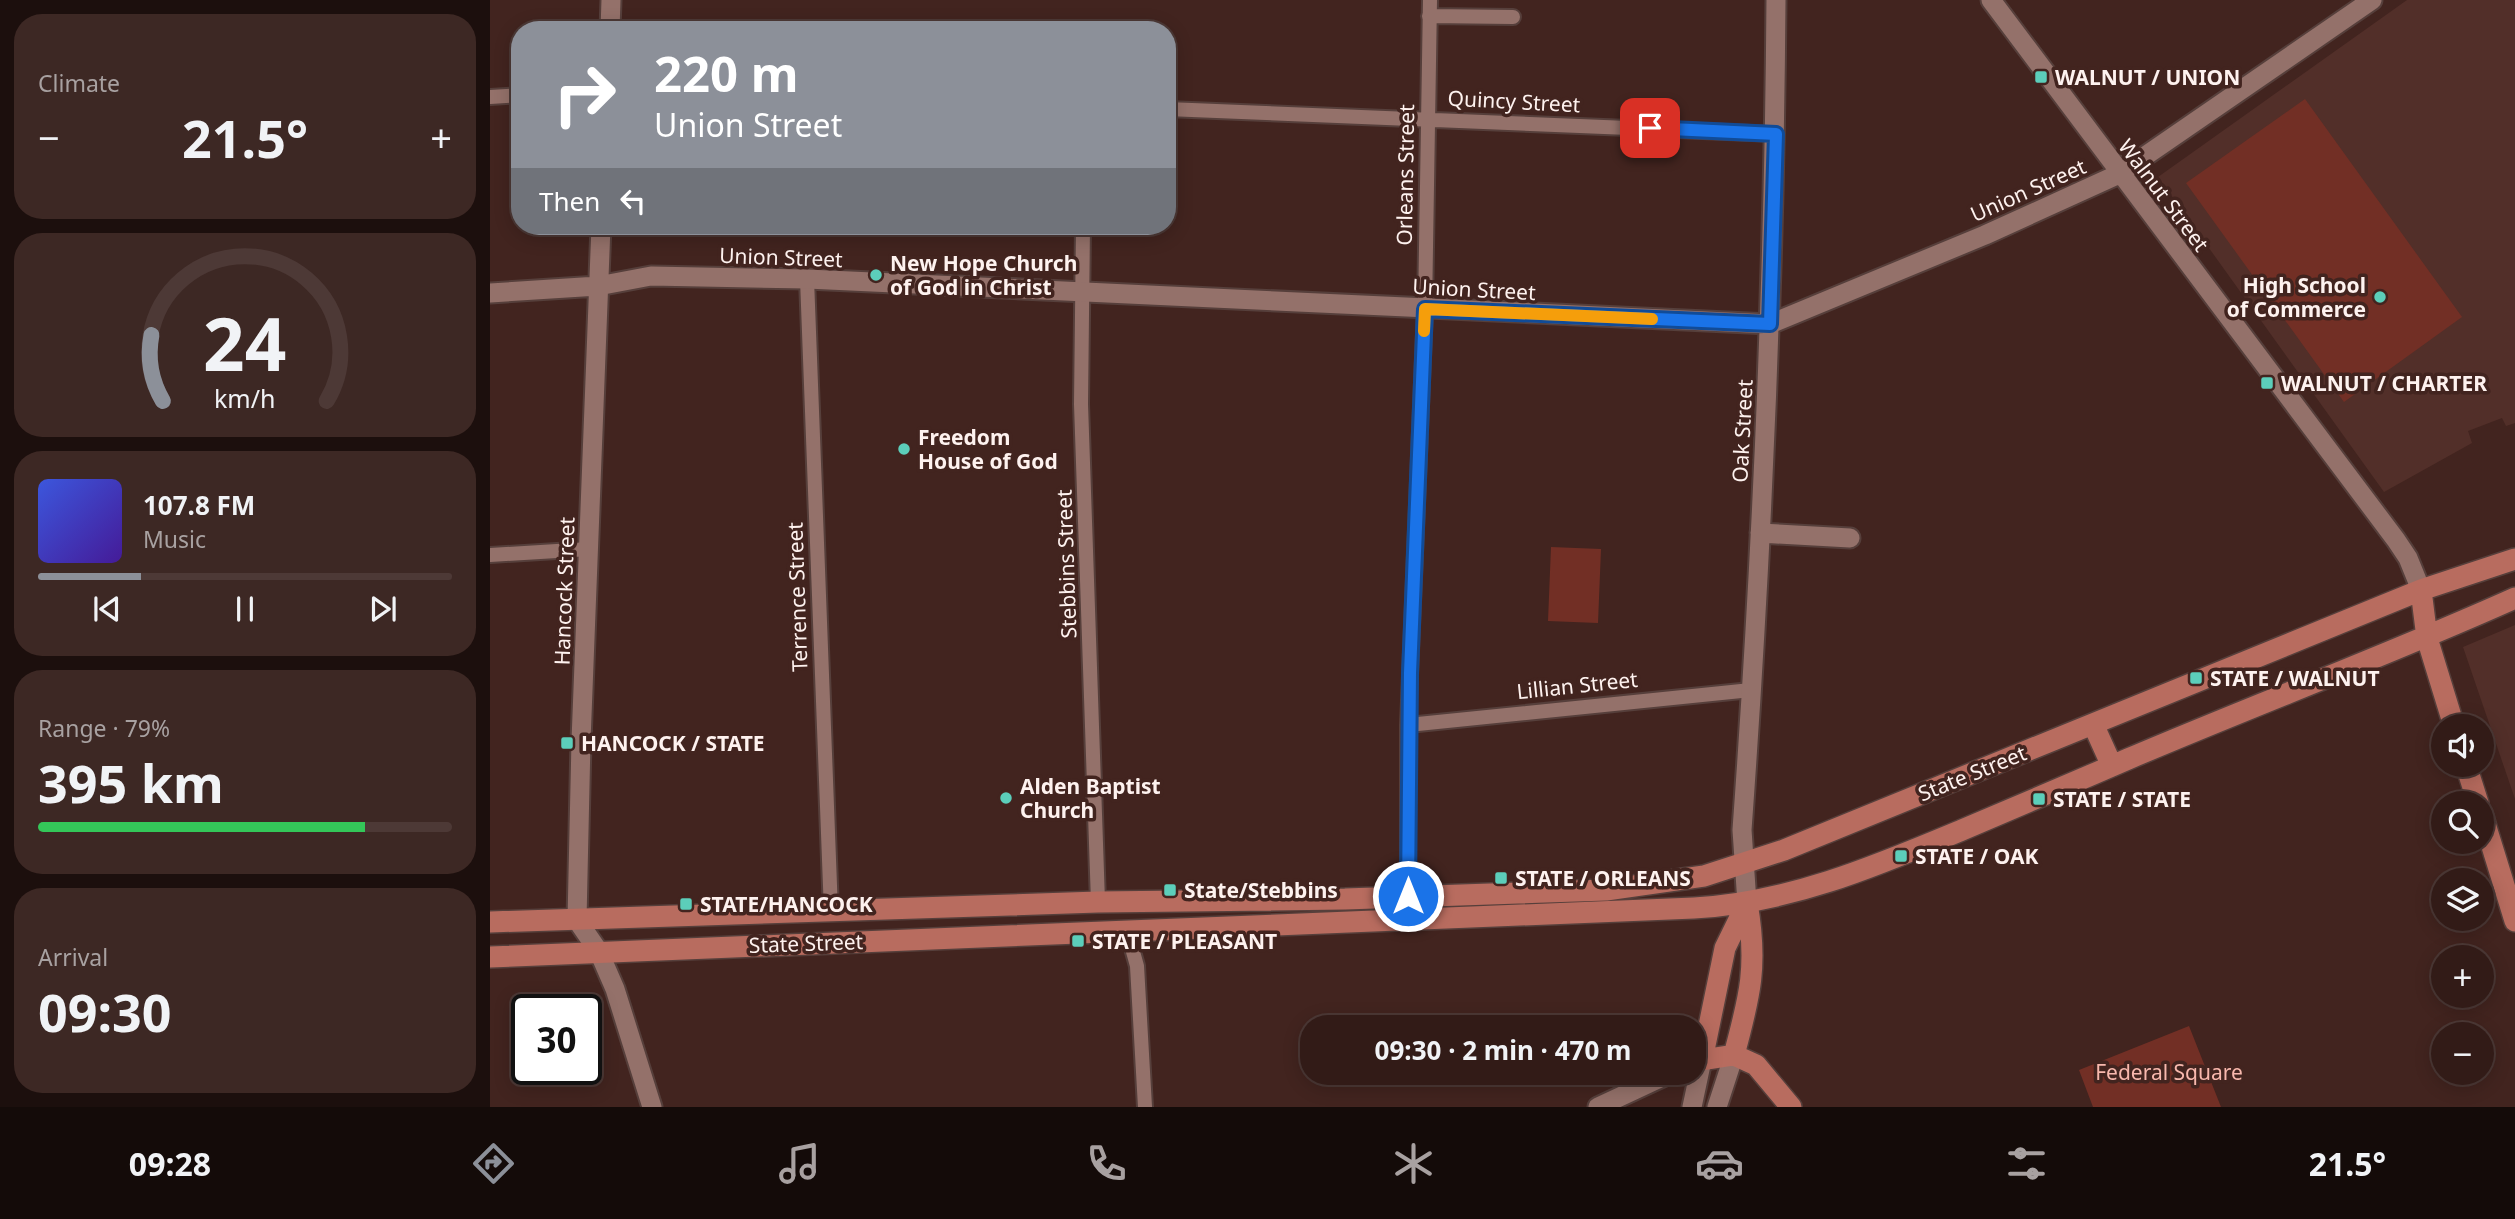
<!DOCTYPE html>
<html lang="en">
<head>
<meta charset="utf-8">
<style>
	body { margin:0; font-family:"Noto Sans",sans-serif; background:#3d2824; color:#f1f3f6; height:100vh; display:flex; flex-direction:column; font-size:26px; white-space:nowrap }
	* { box-sizing:border-box; margin:0 }
	p { font-size:23px; color:#a8a1a1 }
	.icon { flex:none; width:38px; height:38px; fill:none; stroke:currentColor; stroke-width:2; stroke-linecap:round; stroke-linejoin:round }
	.map { position:relative; flex:1; overflow:hidden }
	.panel { display:flex; flex-direction:column; gap:14px; padding:14px; background:#1c0f0d; width:490px }
	.panel>* { flex:none }
	.hud { position:absolute; left:21px; top:21px; width:665px; height:214px; border-radius:28px; box-shadow:0 4px 18px #0003,0 0 0 2px #4d3936; background:#8c9099; color:#fff; overflow:hidden }
	.tools { position:absolute; left:1941px; top:714px; display:grid; gap:14px }
	.tools a { display:grid; place-items:center; width:63px; height:63px; border-radius:50%; background:#321b17; box-shadow:0 4px 18px #0003,0 0 0 2px #4d3936; font-size:35px }
	.speed { position:absolute; left:21px; top:994px; display:flex; gap:14px; font-size:35px; font-weight:700; text-align:center }
	.speed>* { display:grid; place-content:center; width:91px; height:91px; border-radius:50%; background:#321b17; box-shadow:0 4px 18px #0003,0 0 0 2px #4d3936; line-height:1 }
	.speed .limit { border:4px solid #111; border-radius:10px; background:#fff; color:#111 }
	.pin { position:absolute; display:grid; place-items:center; width:60px; height:60px; color:#fff; margin:-30px; border-radius:14px; box-shadow:0 4px 10px #0006 }
	.me { position:absolute; width:77px; margin:-38px; rotate:0deg; stroke-linejoin:round; filter:drop-shadow(0 0 5px #0008) }
	.turn { display:flex; align-items:center; gap:24px; height:147px; padding:0 28px; font-size:32px }
	.turn .icon { width:91px; height:91px; stroke-width:2.5 }
	.turn b { display:block; font-size:49px; line-height:60px }
	.then { display:flex; align-items:center; height:66px; padding:0 28px; background:#0003; gap:14px; font-size:26px }
	.big { font-size:52px; font-weight:700; line-height:1.1 }
	.panel .card { flex:1; display:flex; flex-direction:column; justify-content:center; gap:10px; min-width:0; padding:0 24px; border-radius:28px; background:#3d2824 }
	.panel .dial { align-items:center; gap:0 }
	.dial svg { height:182px; overflow:visible; fill:none; stroke:#4d3936; stroke-width:7; stroke-linecap:round; text-anchor:middle }
	.dial text { fill:#f1f3f6; stroke:none }
	.song { display:flex; align-items:center; gap:21px }
	.cover { width:84px; height:84px; border-radius:10px; background:linear-gradient(135deg,hsl(230 70% 55%),hsl(260 70% 35%)) }
	.played { height:7px; border-radius:4px; background:linear-gradient(90deg,#8c9099 25%,#4d3936 25%) }
	.keys { display:flex; justify-content:space-around; direction:ltr }
	.heat { display:flex; justify-content:space-between; align-items:center; font-size:38px; direction:ltr }
	.charge { height:10px; border-radius:5px; background:linear-gradient(90deg,#34c759 79%,#4d3936 0) }
	.trip { position:absolute; left:810px; top:1015px; width:406px; height:70px; border-radius:28px; background:#321b17; box-shadow:0 4px 18px #0003,0 0 0 2px #4d3936; font-weight:700; line-height:70px; text-align:center }
	.tabs { display:flex; height:112px; justify-content:space-around; align-items:center; background:#140b09; color:#a8a1a1 }
	.tabs .icon { width:49px; height:49px }
	.tabs .active { color:#8c9099 }
	.tabs b { font-size:32px; color:#f1f3f6 }
	main { display:flex; flex:1; min-height:0 }
	.map>svg:first-child { display:block }
	.built { fill:#522f29 }
	.green { fill:#722f25 }
	.lines { fill:none; stroke-linecap:round; stroke-linejoin:round }
	.street-casing { stroke:#563f3b; stroke-width:18 }
	.secondary-casing { stroke:#563f3b; stroke-width:23 }
	.primary-casing { stroke:#563f3b; stroke-width:24 }
	.street { stroke:#94716a; stroke-width:14 }
	.secondary { stroke:#94716a; stroke-width:19 }
	.primary { stroke:#b86c5f; stroke-width:21 }
	.route-casing { stroke:#114b97; stroke-width:18 }
	.route { stroke:#1a73e8; stroke-width:12 }
	.slow { stroke:#f59e0b; stroke-width:12 }
	.poi-dot { fill:#5cceba; stroke:#42241f; stroke-width:2.5 }
	.labels { text-anchor:middle; dominant-baseline:central; stroke-width:7; stroke-linejoin:round; paint-order:stroke }
	.poi-label { font-size:21px; font-weight:bold; fill:#fef2ef; stroke:#42241f; text-anchor:start }
	.street-label { font-size:21px; fill:#fef2ef; stroke:#42241f }
	.park-label { font-size:21px; fill:#f8b8ad; stroke:#42241f }
</style>
</head>
<body>
<main>
<section class="panel">
<div class="card"><p>Climate</p>
<div class="heat"><a>−</a><b class="big">21.5°</b><a>+</a></div>
</div>
<div class="card dial"><svg viewBox="0 0 100 80">
<path d="M14 69A42 42 0 1 1 86 69"/>
<path d="M14 69A42 42 0 0 1 9 40" stroke="#8c9099"/>
<text x="50" y="56" font-size="32" font-weight="700">24</text>
<text x="50" y="72" font-size="11">km/h</text>
</svg></div>
<div class="card">
<div class="song"><i class="cover"></i><div><b>107.8 FM</b><p>Music</p></div></div>
<div class="played"></div>
<div class="keys"><svg class="icon" aria-label="previous" viewBox="0 0 24 24"><path d="M18 5L8 12l10 7zM5 5v14"/></svg><svg class="icon" aria-label="pause" viewBox="0 0 24 24"><path d="M8 5v14M16 5v14"/></svg><svg class="icon" aria-label="next" viewBox="0 0 24 24"><path d="M6 5l10 7-10 7zM19 5v14"/></svg></div>
</div>
<div class="card"><p>Range · 79%</p><b class="big">395 km</b><div class="charge"></div></div>
<div class="card"><p>Arrival</p><b class="big">09:30</b></div>
</section>
<div class="map">
<svg width="2025" height="1107" viewBox="0 0 2025 1107">
	<rect width="100%" height="100%" fill="#42241f"/>
	<path class="built" d="M1917 0H2025V423L2016 426 2012 418 1978 431 1982 443 1894 492 1668 177Z
		M2025 625V799L1973 647Z"/>
	<path class="green" d="M1815 99 1972 317 1854 402 1696 183Z
		M1061 547 1111 549 1108 623 1058 621Z
		M1699 1026 1731 1107H1603L1589 1070Z"/>
	<g class="lines">
		<g class="street-casing">
			<path id="street" d="M939 16 1023 17
				M0 97 30 95
				M677 109 1286 134
				M593 226 591 404 608 902
				M317 279 341 912
				M0 555 99 549
				M918 725 1261 690
				M918 896V725L935 309 940 0
				M627 929 642 948 647 966 655 1107"/>
		</g>
		<g class="secondary-casing">
			<path id="secondary" d="M1501 0 1906 540 1918 558 1931 590
				M120 30 121 0
				M111 226 91 741 87 920 109 952 125 989 162 1107
				M0 293 108 286 161 276 317 279 1280 324 1495 235 1629 174 1882 0
				M1270 533 1360 538
				M1257 903 1252 830C1272 554 1284 277 1286 0
				M1108 1107 1181 1073
				M1202 1107 1212 1060
				M1227 1107 1244 1055"/>
		</g>
		<g class="primary-casing">
			<path id="primary" d="M1931 590 1937 638 1964 726
				M1603 724 1622 766
				M1976 765 1988 803
				M1992 814 2025 921
				M1257 903 1235 948 1212 1060 1244 1055 1266 1065 1301 1107
				M0 922 608 902 855 899 1116 890 1214 876 1294 850 1931 590 2025 559
				M0 957 1204 908C1299 903 1386 866 1472 830 1528 806 1583 783 1638 759 1767 704 1898 655 2025 598
				M1244 1055C1260 996 1268 965 1257 903"/>
		</g>
		<use href="#street" class="street"/>
		<use href="#secondary" class="secondary"/>
		<use href="#primary" class="primary"/>
	</g>
	<g class="lines">
		<g class="route-casing">
			<path id="route" d="M918 896 920 673 935 309 1280 324 1286 134 1160 128"/>
		</g>
		<use href="#route" class="route"/>
		<path class="slow" d="M934 331 935 309 1162 319"/>
	</g>
	<g class="poi-dot">
		<rect x="1544" y="70" width="14" height="14" rx="3.5"/>
		<circle cx="386" cy="275" r="7"/>
		<circle cx="1890" cy="297" r="7"/>
		<rect x="1770" y="376" width="14" height="14" rx="3.5"/>
		<circle cx="414" cy="449" r="7"/>
		<rect x="1699" y="671" width="14" height="14" rx="3.5"/>
		<rect x="70" y="736" width="14" height="14" rx="3.5"/>
		<circle cx="516" cy="798" r="7"/>
		<rect x="1542" y="792" width="14" height="14" rx="3.5"/>
		<rect x="1404" y="849" width="14" height="14" rx="3.5"/>
		<rect x="1004" y="871" width="14" height="14" rx="3.5"/>
		<rect x="673" y="883" width="14" height="14" rx="3.5"/>
		<rect x="189" y="897" width="14" height="14" rx="3.5"/>
		<rect x="581" y="934" width="14" height="14" rx="3.5"/>
	</g>
	<g class="labels">
		<g class="poi-label">
			<text x="1565" y="77">WALNUT / UNION</text>
			<text x="400" y="263">New Hope Church<tspan x="400" dy="24">of God in Christ</tspan></text>
			<text x="1876" y="285" text-anchor="end">High School<tspan x="1876" dy="24">of Commerce</tspan></text>
			<text x="1791" y="383">WALNUT / CHARTER</text>
			<text x="428" y="437">Freedom<tspan x="428" dy="24">House of God</tspan></text>
			<text x="1720" y="678">STATE / WALNUT</text>
			<text x="91" y="743">HANCOCK / STATE</text>
			<text x="530" y="786">Alden Baptist<tspan x="530" dy="24">Church</tspan></text>
			<text x="1563" y="799">STATE / STATE</text>
			<text x="1425" y="856">STATE / OAK</text>
			<text x="1025" y="878">STATE / ORLEANS</text>
			<text x="694" y="890">State/Stebbins</text>
			<text x="210" y="904">STATE/HANCOCK</text>
			<text x="602" y="941">STATE / PLEASANT</text>
		</g>
		<g class="street-label">
			<text transform="translate(1024 101) rotate(3)">Quincy Street</text>
			<text transform="translate(915 175) rotate(-89)">Orleans Street</text>
			<text transform="translate(1538 190) rotate(-24)">Union Street</text>
			<text transform="translate(1674 195) rotate(53)">Walnut Street</text>
			<text transform="translate(291 257) rotate(2)">Union Street</text>
			<text transform="translate(984 289) rotate(3)">Union Street</text>
			<text transform="translate(1252 431) rotate(-87)">Oak Street</text>
			<text transform="translate(576 564) rotate(-92)">Stebbins Street</text>
			<text transform="translate(74 591) rotate(-88)">Hancock Street</text>
			<text transform="translate(307 597) rotate(-92)">Terrence Street</text>
			<text transform="translate(1087 685) rotate(-6)">Lillian Street</text>
			<text transform="translate(1482 773) rotate(-22)">State Street</text>
			<text transform="translate(316 943) rotate(-2)">State Street</text>
		</g>
		<g class="park-label">
			<text x="1679" y="1072">Federal Square</text>
		</g>
	</g>
</svg>
<div class="tools">
<a><svg class="icon" aria-label="sound" viewBox="0 0 24 24"><path d="M4 9h4l5-4v14l-5-4H4zM17 9q2 3 0 6"/></svg></a>
<a><svg class="icon" aria-label="search" viewBox="0 0 24 24"><circle cx="10" cy="10" r="6"/><path d="M15 15l6 6"/></svg></a>
<a><svg class="icon" aria-label="layers" viewBox="0 0 24 24"><path d="M12 4l9 5-9 5-9-5zM3 14l9 5 9-5"/></svg></a>
<a>+</a>
<a>−</a>
</div>
<div class="speed"><div class="limit">30</div></div>
<div class="pin" style="left:1160px;top:128px;background:#d93025"><svg class="icon" aria-label="arrive" viewBox="0 0 24 24"><path d="M6 21V4h12l-3 4 3 4H6"/></svg></div>
<svg class="me" style="left:918px;top:896px" viewBox="-20 -20 40 40"><circle r="17" fill="#1a73e8" stroke="#fff" stroke-width="3"/><path d="M0-11L8 9 0 5-8 9z" fill="#fff"/></svg>
<div class="trip">09:30 · 2 min · 470 m</div>
<div class="hud">
<div class="turn"><svg class="icon" aria-label="right" viewBox="0 0 24 24"><path d="M7 20v-9h11M14 6l5 5-5 5"/></svg><div><b>220 m</b>Union Street</div></div>
<div class="then">Then<svg class="icon" aria-label="left" viewBox="0 0 24 24"><path d="M17 20v-9H6M10 6l-5 5 5 5"/></svg></div>
</div>
</div>
</main>
<nav class="tabs">
<b>09:28</b>
<svg class="icon active" aria-label="directions" viewBox="0 0 24 24"><path d="M12 3l9 9-9 9-9-9zM9 14v-3h6M13 9l2 2-2 2"/></svg>
<svg class="icon" aria-label="music" viewBox="0 0 24 24"><path d="M9 18V5l10-2v13"/><circle cx="6" cy="18" r="3"/><circle cx="16" cy="16" r="3"/></svg>
<svg class="icon" aria-label="phone" viewBox="0 0 24 24"><path d="M5 4h4l2 5-3 2q2 4 5 5l2-3 5 2v4C11 20 4 13 5 4z"/></svg>
<svg class="icon" aria-label="climate" viewBox="0 0 24 24"><path d="M12 3v18M4 7l16 10M4 17L20 7"/></svg>
<svg class="icon" aria-label="car" viewBox="0 0 24 24"><path d="M5 17H2v-5l4-1 3-4h7l3 4 3 1v5h-3M9 17h6M6 11h13"/><circle cx="7" cy="17" r="2"/><circle cx="17" cy="17" r="2"/></svg>
<svg class="icon" aria-label="filters" viewBox="0 0 24 24"><path d="M4 7h16M4 17h16"/><circle cx="9" cy="7" r="2"/><circle cx="15" cy="17" r="2"/></svg>
<b>21.5°</b>
</nav>
</body>
</html>
